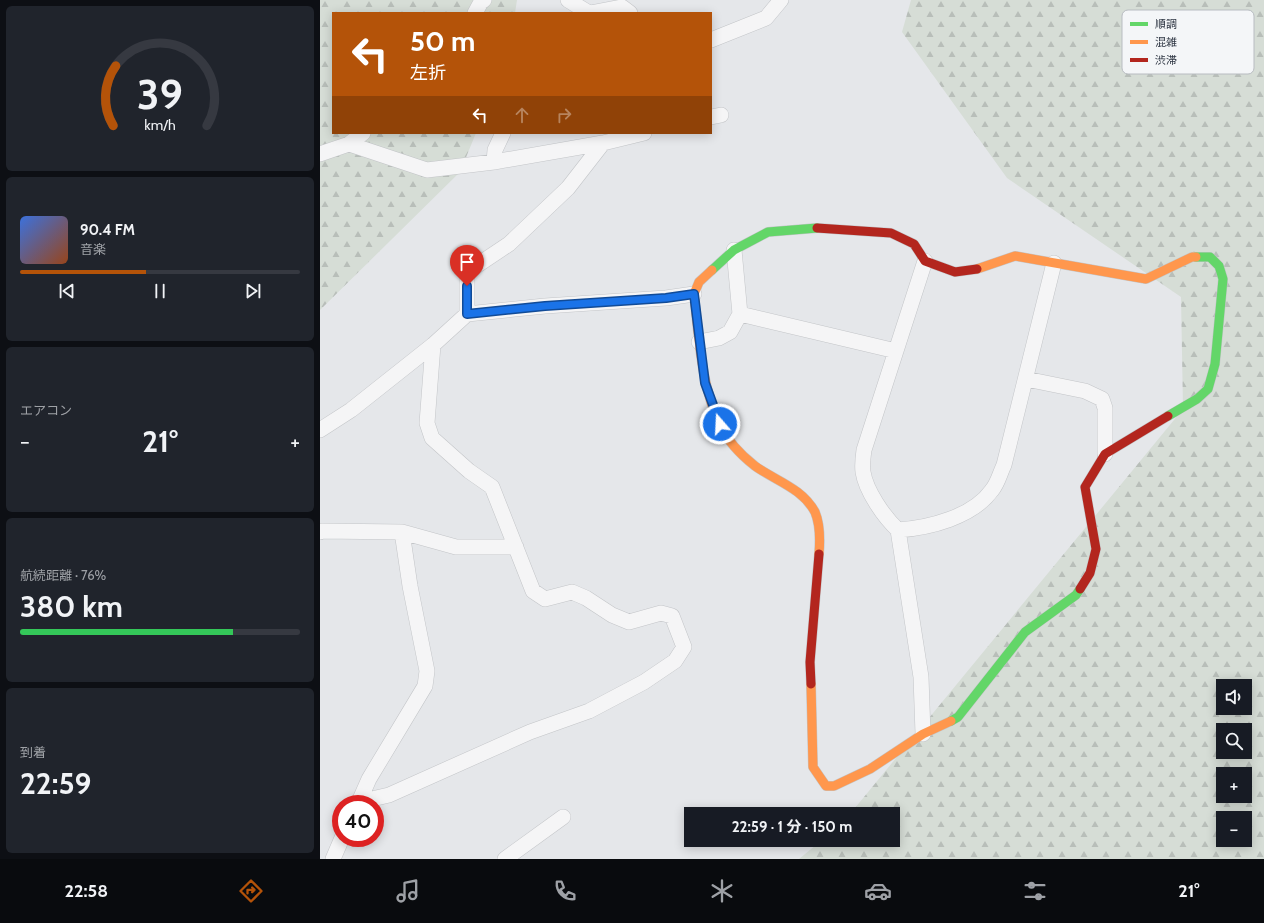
<!DOCTYPE html>
<html lang="ja">
<head>
<meta charset="utf-8">
<style>
	body { margin:0; font-family:Cabin,"Noto Sans JP",sans-serif; background:#20242c; color:#f1f3f6; height:100vh; display:flex; flex-direction:column; font-size:15px; white-space:nowrap }
	* { box-sizing:border-box; margin:0 }
	p { font-size:13px; color:#9ea1a6 }
	.icon { flex:none; width:22px; height:22px; fill:none; stroke:currentColor; stroke-width:2; stroke-linecap:round; stroke-linejoin:round }
	.map { position:relative; flex:1; overflow:hidden }
	.sheet { display:flex; flex-direction:column; gap:6px; padding:6px; background:#0d0f14; width:320px }
	.sheet>* { flex:none }
	.hud { position:absolute; left:12px; top:12px; width:380px; height:122px; border-radius:0px; box-shadow:0 2px 10px #0003; background:#b45309; color:#fff; overflow:hidden }
	.buttons { position:absolute; left:896px; top:679px; display:grid; gap:8px }
	.buttons a { display:grid; place-items:center; width:36px; height:36px; border-radius:0px; background:#171b24; box-shadow:0 2px 10px #0003; font-size:20px }
	.speed { position:absolute; left:12px; top:795px; display:flex; gap:8px; font-size:20px; font-weight:700; text-align:center }
	.speed>* { display:grid; place-content:center; width:52px; height:52px; border-radius:50%; background:#171b24; box-shadow:0 2px 10px #0003; line-height:1 }
	.speed .limit { border:6px solid #d22; background:#fff; color:#111 }
	.pin { position:absolute; display:grid; place-items:center; width:34px; height:34px; color:#fff; margin:-41px -17px; border-radius:50% 50% 50% 0; rotate:-45deg; box-shadow:0 0 4px #0007 }
	.pin .icon { rotate:45deg }
	.me { position:absolute; width:44px; margin:-22px; rotate:341deg; stroke-linejoin:round; filter:drop-shadow(0 0 3px #0008) }
	.turn { display:flex; align-items:center; gap:14px; height:84px; padding:0 12px; font-size:18px }
	.turn .icon { width:52px; height:52px; stroke-width:2.5 }
	.turn b { display:block; font-size:28px; line-height:34px }
	.lanes { display:flex; align-items:center; height:38px; padding:0 12px; background:#0003; justify-content:center; gap:20px; direction:ltr }
	.lanes .off { opacity:.35 }
	.big { font-size:30px; font-weight:700; line-height:1.1 }
	.sheet .tile { flex:1; display:flex; flex-direction:column; justify-content:center; gap:6px; min-width:0; padding:0 14px; border-radius:6px; background:#20242c }
	.sheet .dial { align-items:center; gap:0 }
	.dial svg { height:104px; overflow:visible; fill:none; stroke:#363941; stroke-width:7; stroke-linecap:round; text-anchor:middle }
	.dial text { fill:#f1f3f6; stroke:none }
	.song { display:flex; align-items:center; gap:12px }
	.cover { width:48px; height:48px; border-radius:6px; background:linear-gradient(135deg,hsl(220 70% 55%),hsl(20 70% 35%)) }
	.played { height:4px; border-radius:2px; background:linear-gradient(90deg,#b45309 45%,#363941 45%) }
	.keys { display:flex; justify-content:space-around; direction:ltr }
	.heat { display:flex; justify-content:space-between; align-items:center; font-size:22px; direction:ltr }
	.charge { height:6px; border-radius:3px; background:linear-gradient(90deg,#34c759 76%,#363941 0) }
	.trip { position:absolute; left:364px; top:807px; width:216px; height:40px; border-radius:0px; background:#171b24; box-shadow:0 2px 10px #0003; font-weight:700; line-height:40px; text-align:center }
	.dock { display:flex; height:64px; justify-content:space-around; align-items:center; background:#090b0e; color:#9ea1a6 }
	.dock .icon { width:28px; height:28px }
	.dock .selected { color:#b45309 }
	.dock b { font-size:18px; color:#f1f3f6 }
	main { display:flex; flex:1; min-height:0 }
	.map>svg:first-child { display:block }
	.forest { fill:url(#forest-firs); fill-rule:evenodd }
	.lines { fill:none; stroke-linecap:round; stroke-linejoin:round }
	.street-casing { stroke:#c3c5c8; stroke-width:16 }
	.fast-casing { stroke:#c3c5c8; stroke-width:10 }
	.slow-casing { stroke:#c3c5c8; stroke-width:10 }
	.jam-casing { stroke:#c3c5c8; stroke-width:10 }
	.street { stroke:#f5f5f6; stroke-width:15 }
	.fast { stroke:#63d668; stroke-width:9 }
	.slow { stroke:#ff974d; stroke-width:9 }
	.jam { stroke:#b3261e; stroke-width:9 }
	.route-casing { stroke:#114b97; stroke-width:10 }
	.route { stroke:#1a73e8; stroke-width:7 }
	.key { fill:#f4f6f8; stroke:#b8bcc1; stroke-width:1 }
	.key-label { font-size:11px; fill:#2d3542 }
</style>
</head>
<body>
<main>
<section class="sheet">
<div class="tile dial"><svg viewBox="0 0 100 80">
<path d="M14 69A42 42 0 1 1 86 69"/>
<path d="M14 69A42 42 0 0 1 16 23" stroke="#b45309"/>
<text x="50" y="56" font-size="32" font-weight="700">39</text>
<text x="50" y="72" font-size="11">km/h</text>
</svg></div>
<div class="tile">
<div class="song"><i class="cover"></i><div><b>90.4 FM</b><p>音楽</p></div></div>
<div class="played"></div>
<div class="keys"><svg class="icon" aria-label="previous" viewBox="0 0 24 24"><path d="M18 5L8 12l10 7zM5 5v14"/></svg><svg class="icon" aria-label="pause" viewBox="0 0 24 24"><path d="M8 5v14M16 5v14"/></svg><svg class="icon" aria-label="next" viewBox="0 0 24 24"><path d="M6 5l10 7-10 7zM19 5v14"/></svg></div>
</div>
<div class="tile"><p>エアコン</p>
<div class="heat"><a>−</a><b class="big">21°</b><a>+</a></div>
</div>
<div class="tile"><p>航続距離 · 76%</p><b class="big">380 km</b><div class="charge"></div></div>
<div class="tile"><p>到着</p><b class="big">22:59</b></div>
</section>
<div class="map">
<svg width="944" height="859" viewBox="0 0 944 859">
	<defs>
		<pattern id="forest-firs" width="22" height="20" patternUnits="userSpaceOnUse"><rect width="22" height="20" fill="#d6ddd6"/><path d="M5 1l3.5 6h-7zM16 11l3.5 6h-7z" fill="#b8beb9"/></pattern>
	</defs>
	<rect width="100%" height="100%" fill="#e5e7ea"/>
	<path class="forest" d="M0 0H197L195 13H13V133H156L140 172 0 310Z
		M591 0H944V859H479L502 840H573V814H530L863 409 861 297 687 178 582 32ZM903 686H925V708H903ZM903 730H925V752H903ZM903 774H925V796H903ZM903 818H925V840H903Z"/>
	<g class="lines">
		<g class="street-casing">
			<path id="street" d="M248 0 269 13
				M155 13 161 2 164 0
				M270 13 302 7 310 13
				M391 40 446 18 461 0
				M391 117 401 115
				M29 144 107 170 174 162 283 143 324 133
				M0 154 29 144 43 133
				M174 162 175 150 183 133
				M147 314V272L189 244 248 188 283 143
				M420 314 576 351
				M379 342 399 338 410 332 420 314 414 250
				M706 379 765 391 782 399 785 408V454
				M0 430 31 410 113 345 147 314 225 306 346 298 374 294
				M578 530C609 528 653 517 672 490 678 483 680 473 684 465L734 263
				M0 532 2 531 82 532 136 547H196
				M603 734 601 677 578 530C564 517 546 491 543 472 542 465 543 457 544 450L605 261
				M39 802 69 795 210 732 269 711 324 682 355 661 364 647 352 616 341 613 309 622 292 615 266 598 252 592 225 599 213 591 172 487 149 471 112 438 107 423 113 345
				M38 804 49 779 105 686 107 671 90 586 82 532
				M13 859 22 838
				M185 859 243 817"/>
		</g>
		<g class="fast-casing">
			<path id="fast" d="M392 270 414 250 448 232 497 228
				M848 416 877 399 888 389 895 364 903 279 899 266 890 257H876
				M631 721 638 717 705 632 756 595 760 589"/>
		</g>
		<g class="slow-casing">
			<path id="slow" d="M657 269 695 256 826 279 872 257H876
				M392 270 379 282 374 294C379 337 381 386 400 425 408 442 421 455 435 466 456 481 482 488 495 512 500 524 500 542 499 554
				M491 684 493 767 506 786H514L550 769 603 734 631 721"/>
		</g>
		<g class="jam-casing">
			<path id="jam" d="M497 228 571 233 594 244 605 261 635 272 657 269
				M760 589 770 573 776 549 765 487 785 454 848 416
				M491 684 490 662 499 554"/>
		</g>
		<use href="#street" class="street"/>
		<use href="#fast" class="fast"/>
		<use href="#slow" class="slow"/>
		<use href="#jam" class="jam"/>
	</g>
	<g class="lines">
		<g class="route-casing">
			<path id="route" d="M147 286V314L225 306 346 298 374 294 385 383 400 424"/>
		</g>
		<use href="#route" class="route"/>
	</g>
	<rect x="802" y="10" width="132" height="64" rx="6" class="key"/>
	<rect x="810" y="22" width="18" height="4" fill="#63d668"/>
	<rect x="810" y="40" width="18" height="4" fill="#ff974d"/>
	<rect x="810" y="58" width="18" height="4" fill="#b3261e"/>
	<g class="key-label">
		<text x="835" y="28">順調</text>
		<text x="835" y="46">混雑</text>
		<text x="835" y="64">渋滞</text>
	</g>
</svg>
<div class="buttons">
<a><svg class="icon" aria-label="sound" viewBox="0 0 24 24"><path d="M4 9h4l5-4v14l-5-4H4zM17 9q2 3 0 6"/></svg></a>
<a><svg class="icon" aria-label="search" viewBox="0 0 24 24"><circle cx="10" cy="10" r="6"/><path d="M15 15l6 6"/></svg></a>
<a>+</a>
<a>−</a>
</div>
<div class="speed"><div class="limit">40</div></div>
<div class="pin" style="left:147px;top:286px;background:#d93025"><svg class="icon" aria-label="arrive" viewBox="0 0 24 24"><path d="M6 21V4h12l-3 4 3 4H6"/></svg></div>
<svg class="me" style="left:400px;top:424px" viewBox="-20 -20 40 40"><circle r="17" fill="#1a73e8" stroke="#fff" stroke-width="3"/><path d="M0-11L8 9 0 5-8 9z" fill="#fff"/></svg>
<div class="trip">22:59 · 1 分 · 150 m</div>
<div class="hud">
<div class="turn"><svg class="icon" aria-label="left" viewBox="0 0 24 24"><path d="M17 20v-9H6M10 6l-5 5 5 5"/></svg><div><b>50 m</b>左折</div></div>
<div class="lanes"><svg class="icon" aria-label="left" viewBox="0 0 24 24"><path d="M17 20v-9H6M10 6l-5 5 5 5"/></svg><svg class="icon off" aria-label="ahead" viewBox="0 0 24 24"><path d="M12 20V5M6 11l6-6 6 6"/></svg><svg class="icon off" aria-label="right" viewBox="0 0 24 24"><path d="M7 20v-9h11M14 6l5 5-5 5"/></svg></div>
</div>
</div>
</main>
<nav class="dock">
<b>22:58</b>
<svg class="icon selected" aria-label="directions" viewBox="0 0 24 24"><path d="M12 3l9 9-9 9-9-9zM9 14v-3h6M13 9l2 2-2 2"/></svg>
<svg class="icon" aria-label="music" viewBox="0 0 24 24"><path d="M9 18V5l10-2v13"/><circle cx="6" cy="18" r="3"/><circle cx="16" cy="16" r="3"/></svg>
<svg class="icon" aria-label="phone" viewBox="0 0 24 24"><path d="M5 4h4l2 5-3 2q2 4 5 5l2-3 5 2v4C11 20 4 13 5 4z"/></svg>
<svg class="icon" aria-label="climate" viewBox="0 0 24 24"><path d="M12 3v18M4 7l16 10M4 17L20 7"/></svg>
<svg class="icon" aria-label="car" viewBox="0 0 24 24"><path d="M5 17H2v-5l4-1 3-4h7l3 4 3 1v5h-3M9 17h6M6 11h13"/><circle cx="7" cy="17" r="2"/><circle cx="17" cy="17" r="2"/></svg>
<svg class="icon" aria-label="filters" viewBox="0 0 24 24"><path d="M4 7h16M4 17h16"/><circle cx="9" cy="7" r="2"/><circle cx="15" cy="17" r="2"/></svg>
<b>21°</b>
</nav>
</body>
</html>
